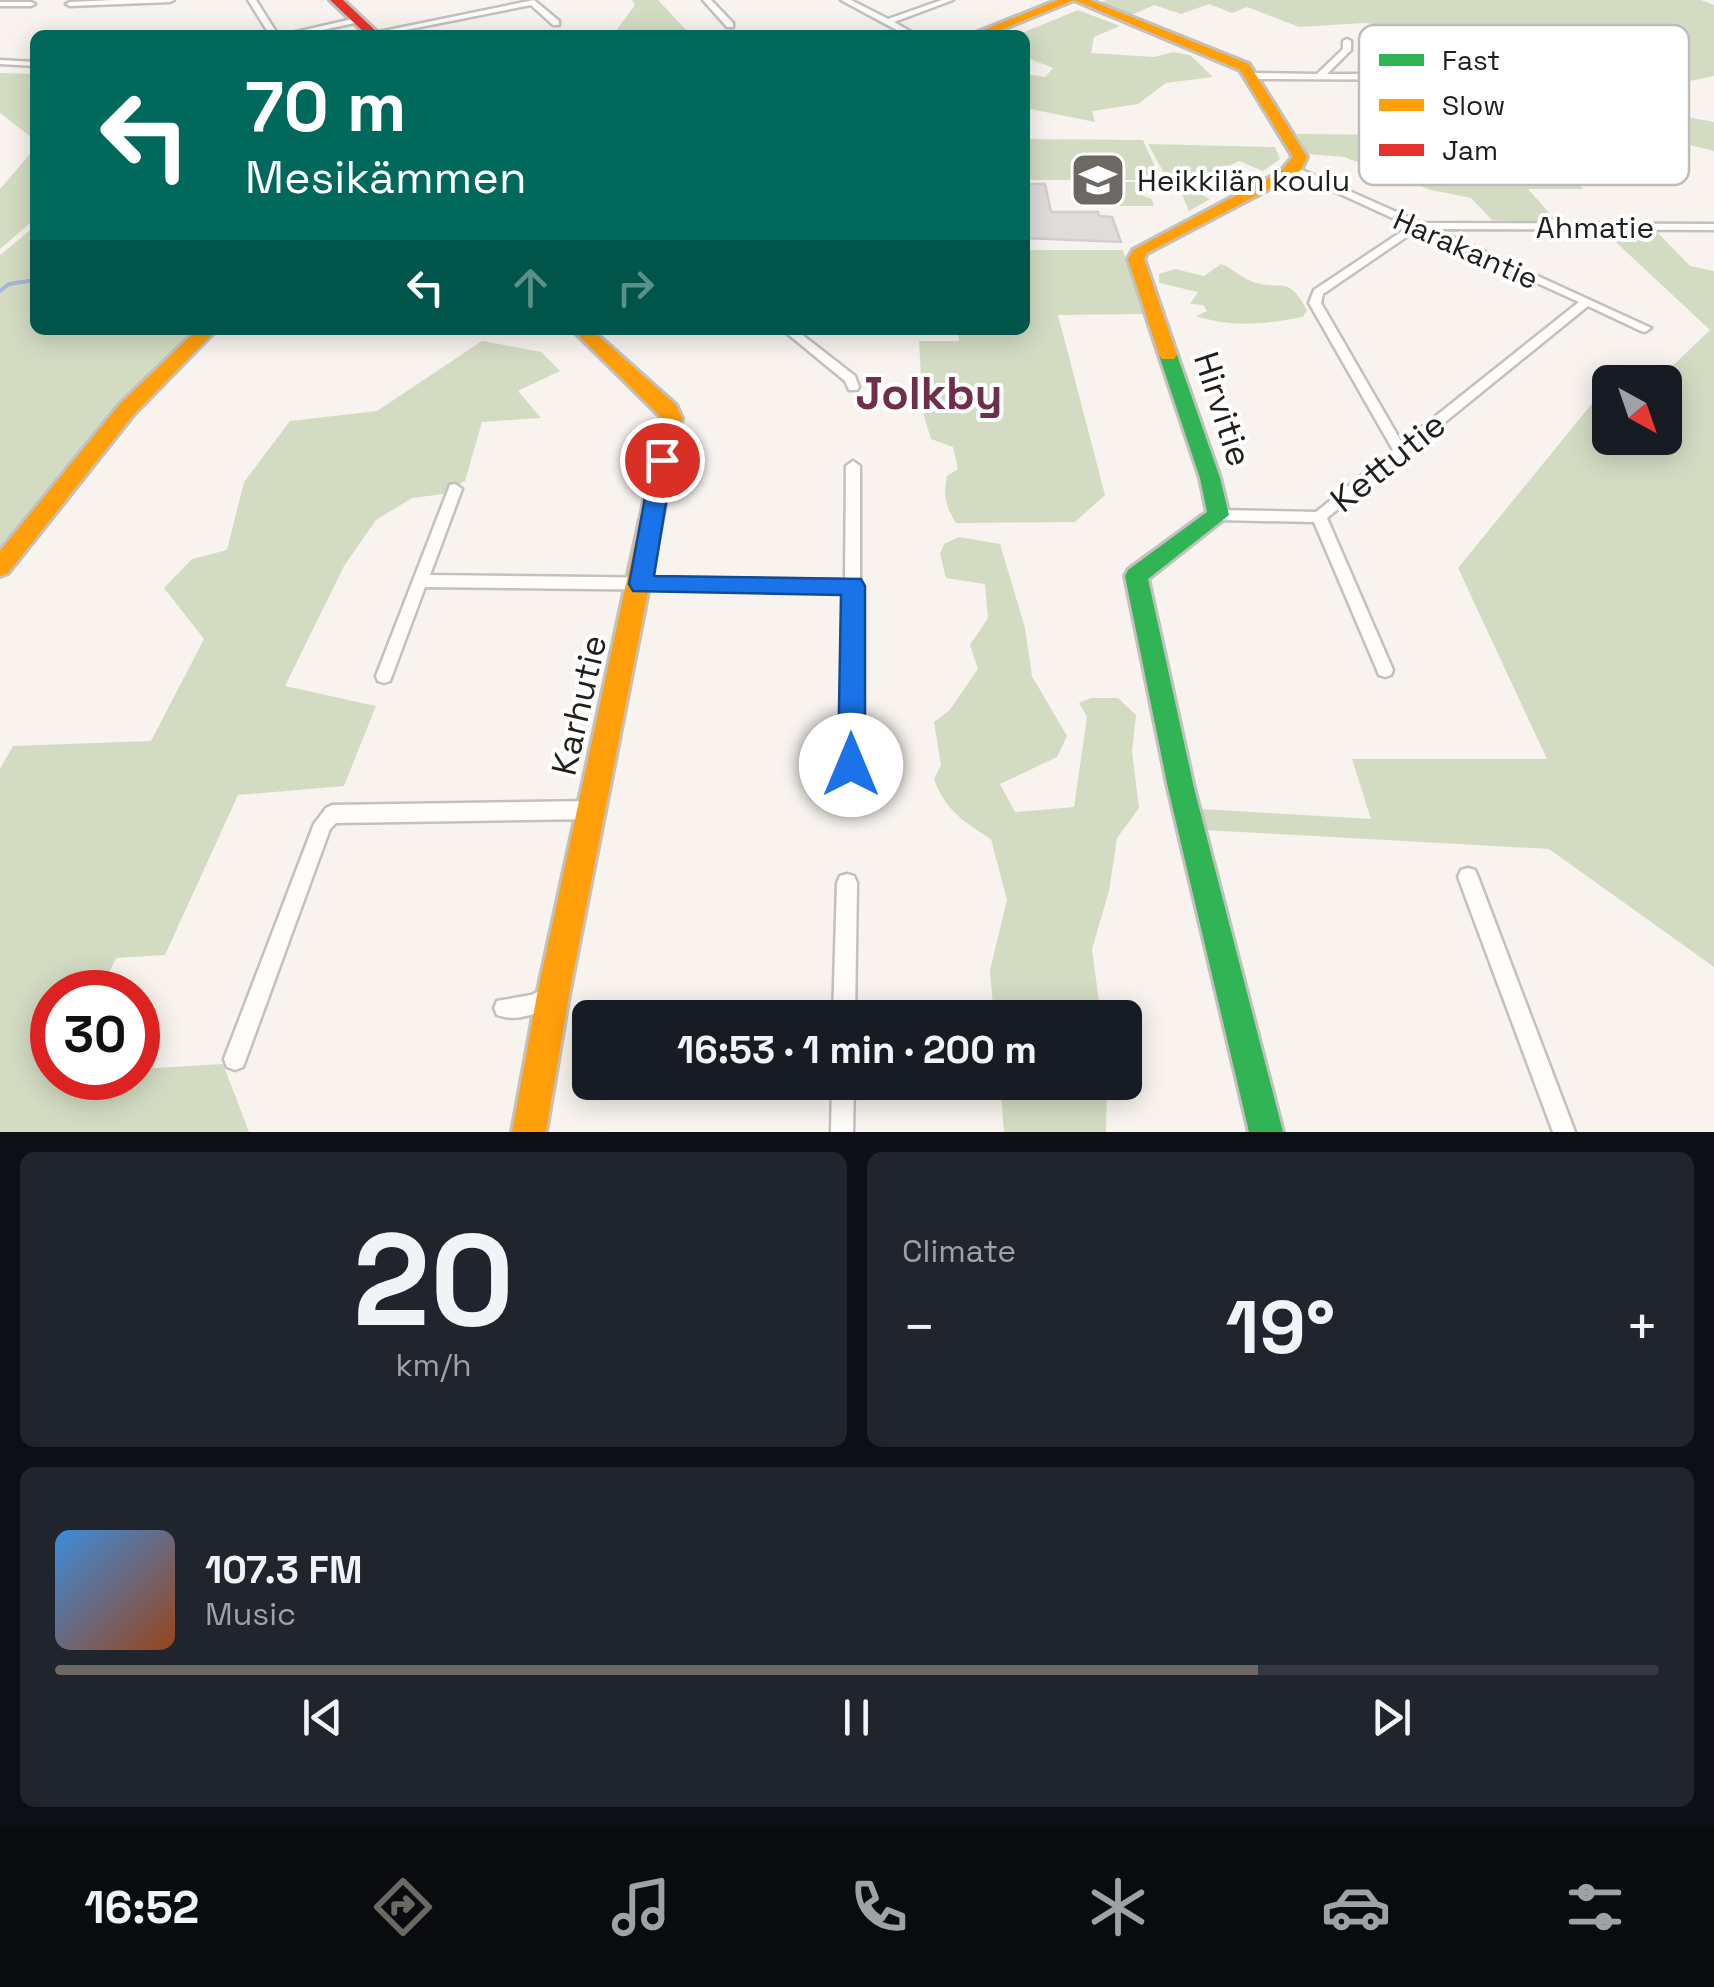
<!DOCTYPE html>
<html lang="en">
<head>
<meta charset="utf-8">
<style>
	body { margin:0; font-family:"Space Grotesk",sans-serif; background:#20242c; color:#f1f3f6; height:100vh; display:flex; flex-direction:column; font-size:38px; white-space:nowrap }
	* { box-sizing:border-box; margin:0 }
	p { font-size:32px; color:#9ea1a6 }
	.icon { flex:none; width:55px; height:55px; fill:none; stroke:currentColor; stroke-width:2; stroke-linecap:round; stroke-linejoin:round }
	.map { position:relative; height:1132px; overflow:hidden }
	.side { display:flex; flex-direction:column; gap:20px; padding:20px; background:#0d0f14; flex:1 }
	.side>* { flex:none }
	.hud { position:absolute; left:30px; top:30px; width:1000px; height:305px; border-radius:15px; box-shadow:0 5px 25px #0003; background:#00695c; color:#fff; overflow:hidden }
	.needle { width:65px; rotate:140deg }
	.fabs { position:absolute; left:1592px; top:365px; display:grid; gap:20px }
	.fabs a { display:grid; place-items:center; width:90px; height:90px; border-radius:15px; background:#171b24; box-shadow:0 5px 25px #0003; font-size:50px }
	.speed { position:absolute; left:30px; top:970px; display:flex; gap:20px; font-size:50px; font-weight:700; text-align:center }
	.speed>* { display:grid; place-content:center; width:130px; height:130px; border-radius:50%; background:#171b24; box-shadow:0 5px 25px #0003; line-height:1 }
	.speed .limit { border:15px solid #d22; background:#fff; color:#111 }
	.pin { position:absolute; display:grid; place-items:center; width:85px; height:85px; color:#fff; margin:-42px; border:5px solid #fff; border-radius:50%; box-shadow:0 2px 10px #0007 }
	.me { position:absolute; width:110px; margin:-55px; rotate:0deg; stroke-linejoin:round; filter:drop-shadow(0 0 8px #0008) }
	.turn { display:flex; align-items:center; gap:35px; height:210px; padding:0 50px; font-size:45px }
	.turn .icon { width:130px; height:130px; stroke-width:2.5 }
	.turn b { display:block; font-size:70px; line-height:85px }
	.lanes { display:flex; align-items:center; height:95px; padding:0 50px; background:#0003; justify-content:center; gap:50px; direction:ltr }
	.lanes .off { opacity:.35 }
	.big { font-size:75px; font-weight:700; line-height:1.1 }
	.side .widget { flex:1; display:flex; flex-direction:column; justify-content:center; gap:15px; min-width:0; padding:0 35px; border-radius:15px; background:#20242c }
	.side .dial { align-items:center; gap:0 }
	.dial b { font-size:130px; line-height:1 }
	.song { display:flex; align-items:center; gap:30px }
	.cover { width:120px; height:120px; border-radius:15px; background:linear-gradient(135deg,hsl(210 70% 55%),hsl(20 70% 35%)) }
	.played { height:10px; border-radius:5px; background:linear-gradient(90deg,#6c6965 75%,#363941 75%) }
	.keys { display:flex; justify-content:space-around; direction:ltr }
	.heat { display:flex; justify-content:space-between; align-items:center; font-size:55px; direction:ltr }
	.side .tiles { flex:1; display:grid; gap:20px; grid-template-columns:1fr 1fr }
	.widget:last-child { grid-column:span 2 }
	.trip { position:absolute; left:572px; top:1000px; width:570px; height:100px; border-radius:15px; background:#171b24; box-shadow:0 5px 25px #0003; font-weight:700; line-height:100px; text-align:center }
	.tab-bar { display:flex; height:160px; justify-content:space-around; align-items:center; background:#090b0e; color:#9ea1a6 }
	.tab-bar .icon { width:70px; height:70px }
	.tab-bar .on { color:#6c6965 }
	.tab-bar b { font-size:45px; color:#f1f3f6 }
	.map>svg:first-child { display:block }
	.green { fill:#d3dcc3 }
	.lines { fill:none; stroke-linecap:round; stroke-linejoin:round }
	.stream { stroke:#a5b6d6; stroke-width:4 }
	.building { fill:#dfdcdc; stroke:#d1cfce; stroke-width:2.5 }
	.street-casing { stroke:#c4c0bc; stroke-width:5 }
	.fast-casing { stroke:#c4c0bc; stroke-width:6 }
	.slow-casing { stroke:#c4c0bc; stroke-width:6 }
	.jam-casing { stroke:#c4c0bc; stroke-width:6 }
	.street { fill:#fefdfc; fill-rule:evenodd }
	.fast { fill:#30b455; fill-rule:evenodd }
	.slow { fill:#ff9f0a; fill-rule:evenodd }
	.jam { fill:#e5322d; fill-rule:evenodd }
	.route { fill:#1a73e8; stroke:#114b97; stroke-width:2.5 }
	.labels { text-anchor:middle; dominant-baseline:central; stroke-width:8; stroke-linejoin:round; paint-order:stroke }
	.far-poi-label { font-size:30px; fill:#211f1b; stroke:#fff; text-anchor:start }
	.far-street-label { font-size:30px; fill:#211f1b; stroke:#fff }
	.street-label { font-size:35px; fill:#211f1b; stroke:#fff }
	.district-label { font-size:45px; font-weight:bold; fill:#702e4b; stroke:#fff }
	.key { fill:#fff; stroke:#bcbcbb; stroke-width:2.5 }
	.key-label { font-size:28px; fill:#211f1b }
</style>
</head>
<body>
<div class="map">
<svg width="1714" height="1132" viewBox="0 0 1714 1132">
	<rect width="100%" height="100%" fill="#f8f3ee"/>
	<path class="green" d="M632 0H658L690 34 613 35 635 5Z
		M1106 0H1701L1714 5V76L1585 102 1561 93 1577 79 1489 56 1467 34 1364 23 1299 27 1247 7 1232 13 1209 4 1181 14 1154 5 1129 16 1100 3Z
		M1078 10 1120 26 1094 37 1091 53 1154 57 1173 52 1190 55 1213 77 1166 83 1138 104 1092 111 1095 122 1025 108V74L1045 77 1053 68 1025 57V35H1017Z
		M0 73 35 74 29 83 35 91V140L0 113Z
		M1578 110 1632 125 1669 122 1682 116 1714 122V151L1650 135H1601L1613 148H1549L1583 189H1528L1559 224 1492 220 1471 198 1431 190 1344 157 1307 154 1297 134 1503 136 1563 145 1582 133Z
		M1025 139 1143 140 1161 180H1025Z
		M1148 144 1275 147 1280 159 1263 171 1239 161 1184 185 1210 199 1189 211 1177 183 1166 177Z
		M35 148V219L0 249V189Z
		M1101 182H1137L1143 196 1152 199 1154 206H1110Z
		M35 226V330H200L141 381 0 553V255Z
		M1605 232H1657L1690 266 1714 271V967L1549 849 1205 830 1201 809 1371 819 1352 759H1547L1458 568 1608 384 1610 438H1665V382H1616L1661 377 1710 330Z
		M1025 250H1123L1143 314 1058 315 1105 495 1075 522 956 523C945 505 943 496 947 476L958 469 953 447 931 439 923 413 919 341H959L958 330H1025Z
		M1221 264C1233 268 1240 277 1251 281 1282 293 1286 272 1307 310L1303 317C1266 324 1233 328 1196 316L1207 311 1203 305 1190 304 1198 292 1159 283V274L1175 269 1204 276Z
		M482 341 541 352 560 371 518 391 541 418 482 422 465 481 444 494 412 498 376 520 344 566 285 686 376 706 344 786 238 795 165 955 116 958 100 992H52V1078H138V1069L223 1064 249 1132H0V769L13 746 151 741 204 639 164 588 192 559 227 550 244 482 290 421 377 411Z
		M959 537 1000 544 1025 628 1032 676 1067 736 1057 757 1000 784 1015 812 1074 807 1087 717 1079 703 1091 698H1118L1136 715 1132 751 1139 808 1117 838 1109 891 1092 949 1101 1017H994L990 970 1007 900 991 839C965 823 944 809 934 779L941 765 934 722 949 711 978 669 970 645 988 618 985 584 946 578 940 554 944 544Z
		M1000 1083H1107L1106 1132H1004Z"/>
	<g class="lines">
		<path class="stream" d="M0 291 9 284 35 280"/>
	</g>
	<path class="building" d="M1025 184H1045L1051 212H1098L1099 216 1112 217 1121 242 1025 238Z"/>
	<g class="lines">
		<g class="street-casing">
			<path id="street" d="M114 0H174L170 2 70 6 66 4 70 2Z
				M248 0H256L278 35H270Z
				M534 0 559 21V25H553L531 5 380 35 369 34Z
				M703 0H711L733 23V27H727Z
				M841 0H851L888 19 942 0H953L894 22 916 35H906Z
				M0 2H31L35 4 31 6H0Z
				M357 18 360 22 298 35H283Z
				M1347 39 1351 41V50L1327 74H1483L1567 99 1563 102 1483 80 1252 79 1248 76 1252 73 1317 74 1343 49V41Z
				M0 60 35 62V66L0 64Z
				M1293 166 1421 223 1714 224V230L1435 229 1651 328 1645 332 1641 331 1588 306 1327 518 1393 670 1391 675 1385 677 1379 675 1377 670 1314 522 1218 520 1211 515 1218 510 1316 512 1393 450 1309 303 1314 290 1410 226 1290 171 1288 169ZM1418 229 1579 302 1402 443 1321 303 1323 294Z
				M783 330H796L855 376 859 387 857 390H849L845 381Z
				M853 461 860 466V765L857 771 851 773 845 771 842 765 844 592 425 587 390 681 384 683 378 681 376 676 450 485 455 484 462 489 430 575 845 580 846 466Z
				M592 801 598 804 601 810 598 816 592 819 336 823 330 829 243 1067 235 1070 227 1067 224 1059 314 824 326 808 332 805Z
				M1468 868 1475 870 1478 877 1575 1132H1553L1458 877 1461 870Z
				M847 874 854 876 857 883 855 1018H833L837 883 840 876Z
				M553 985 560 988 563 995 560 1002C540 1012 519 1023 497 1015L494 1008 497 1001 531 995Z
				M832 1082H854L853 1132H831Z"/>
		</g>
		<g class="fast-casing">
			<path id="fast" d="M1168 349 1177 355 1220 478 1229 515 1148 579 1194 788 1283 1132H1249L1168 788 1125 576 1128 570 1207 512 1200 478 1159 355Z"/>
		</g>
		<g class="slow-casing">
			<path id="slow" d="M1058 0H1089L1249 64 1307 157 1301 170 1290 178 1147 253 1144 259 1177 355 1174 359H1162L1159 355 1128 259 1133 250 1280 172 1293 157 1240 70 1074 0 988 35H971Z
				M197 330H216L134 414 8 573 0 576V551L120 404Z
				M573 330H592L676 405 682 418 569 995 546 1132H512L537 995 662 418Z"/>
		</g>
		<g class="jam-casing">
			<path id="jam" d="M330 0H343L380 35H367Z"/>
		</g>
		<use href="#street" class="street"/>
		<use href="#fast" class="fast"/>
		<use href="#slow" class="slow"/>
		<use href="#jam" class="jam"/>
	</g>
	<path class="route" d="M662 453 673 460 654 576 861 579 865 586V765L861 773 851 777 842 773 838 765 841 595 633 591 629 584 652 460Z"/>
	<defs>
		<g id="school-square" transform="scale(2.875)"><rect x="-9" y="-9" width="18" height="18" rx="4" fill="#6c6965" stroke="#fff"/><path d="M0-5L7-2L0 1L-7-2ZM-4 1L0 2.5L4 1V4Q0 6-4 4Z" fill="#fff"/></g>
	</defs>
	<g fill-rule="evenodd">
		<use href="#school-square" x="1098" y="180"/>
	</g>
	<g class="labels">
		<g class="far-poi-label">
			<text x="1137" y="180">Heikkilän koulu</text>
		</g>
		<g class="far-street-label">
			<text x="1595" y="227">Ahmatie</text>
			<text transform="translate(1466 249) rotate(24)">Harakantie</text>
		</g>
		<g class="street-label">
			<text transform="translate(1223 409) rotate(72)">Hirvitie</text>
			<text transform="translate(1388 462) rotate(-39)">Kettutie</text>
			<text transform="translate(579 705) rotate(-77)">Karhutie</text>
		</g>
		<g class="district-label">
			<text x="929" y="393">Jolkby</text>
		</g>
	</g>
	<rect x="1359" y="25" width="330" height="160" rx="15" class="key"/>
	<rect x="1379" y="54" width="45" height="12" fill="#30b455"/>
	<rect x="1379" y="99" width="45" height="12" fill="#ff9f0a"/>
	<rect x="1379" y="144" width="45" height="12" fill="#e5322d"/>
	<g class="key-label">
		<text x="1442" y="70">Fast</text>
		<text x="1442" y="115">Slow</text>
		<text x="1442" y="160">Jam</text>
	</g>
</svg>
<div class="fabs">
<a><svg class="needle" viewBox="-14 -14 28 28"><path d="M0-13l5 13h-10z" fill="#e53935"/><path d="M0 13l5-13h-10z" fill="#9ea1a6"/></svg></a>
</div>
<div class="speed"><div class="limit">30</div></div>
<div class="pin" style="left:662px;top:460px;background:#d93025"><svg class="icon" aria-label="arrive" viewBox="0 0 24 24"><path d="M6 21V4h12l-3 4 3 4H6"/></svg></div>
<svg class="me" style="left:851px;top:765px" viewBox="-20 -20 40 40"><circle r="19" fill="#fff"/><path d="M0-13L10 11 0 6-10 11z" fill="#1a73e8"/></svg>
<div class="trip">16:53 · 1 min · 200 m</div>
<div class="hud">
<div class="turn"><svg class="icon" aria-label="left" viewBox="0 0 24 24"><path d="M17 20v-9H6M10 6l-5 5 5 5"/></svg><div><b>70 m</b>Mesikämmen</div></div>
<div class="lanes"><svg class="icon" aria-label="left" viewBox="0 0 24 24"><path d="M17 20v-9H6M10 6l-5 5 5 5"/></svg><svg class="icon off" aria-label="ahead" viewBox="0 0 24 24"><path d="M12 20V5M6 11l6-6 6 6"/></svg><svg class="icon off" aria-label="right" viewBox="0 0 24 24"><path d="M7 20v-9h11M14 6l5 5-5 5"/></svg></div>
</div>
</div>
<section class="side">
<div class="tiles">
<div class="widget dial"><b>20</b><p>km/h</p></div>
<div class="widget"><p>Climate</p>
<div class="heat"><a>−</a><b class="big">19°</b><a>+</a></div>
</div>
<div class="widget">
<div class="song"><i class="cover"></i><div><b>107.3 FM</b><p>Music</p></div></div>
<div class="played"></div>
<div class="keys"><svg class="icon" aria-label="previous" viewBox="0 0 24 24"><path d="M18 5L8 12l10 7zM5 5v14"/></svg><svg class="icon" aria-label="pause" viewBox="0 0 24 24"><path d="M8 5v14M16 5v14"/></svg><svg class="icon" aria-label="next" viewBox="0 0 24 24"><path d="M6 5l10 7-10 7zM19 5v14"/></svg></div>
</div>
</div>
</section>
<nav class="tab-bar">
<b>16:52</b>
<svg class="icon on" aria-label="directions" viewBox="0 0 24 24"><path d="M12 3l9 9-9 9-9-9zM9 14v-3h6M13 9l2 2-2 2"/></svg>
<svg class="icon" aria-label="music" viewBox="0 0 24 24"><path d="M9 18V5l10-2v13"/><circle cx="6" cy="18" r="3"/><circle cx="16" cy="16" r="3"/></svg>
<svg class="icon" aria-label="phone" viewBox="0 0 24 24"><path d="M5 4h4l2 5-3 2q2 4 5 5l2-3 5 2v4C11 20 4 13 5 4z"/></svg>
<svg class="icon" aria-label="climate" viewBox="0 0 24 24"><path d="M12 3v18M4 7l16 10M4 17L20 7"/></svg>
<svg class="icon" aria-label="car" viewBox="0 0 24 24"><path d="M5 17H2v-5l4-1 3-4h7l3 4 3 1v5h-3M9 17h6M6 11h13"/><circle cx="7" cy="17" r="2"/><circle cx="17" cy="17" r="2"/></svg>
<svg class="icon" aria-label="filters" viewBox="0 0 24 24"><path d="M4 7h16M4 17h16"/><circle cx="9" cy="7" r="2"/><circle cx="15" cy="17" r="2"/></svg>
</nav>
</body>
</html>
